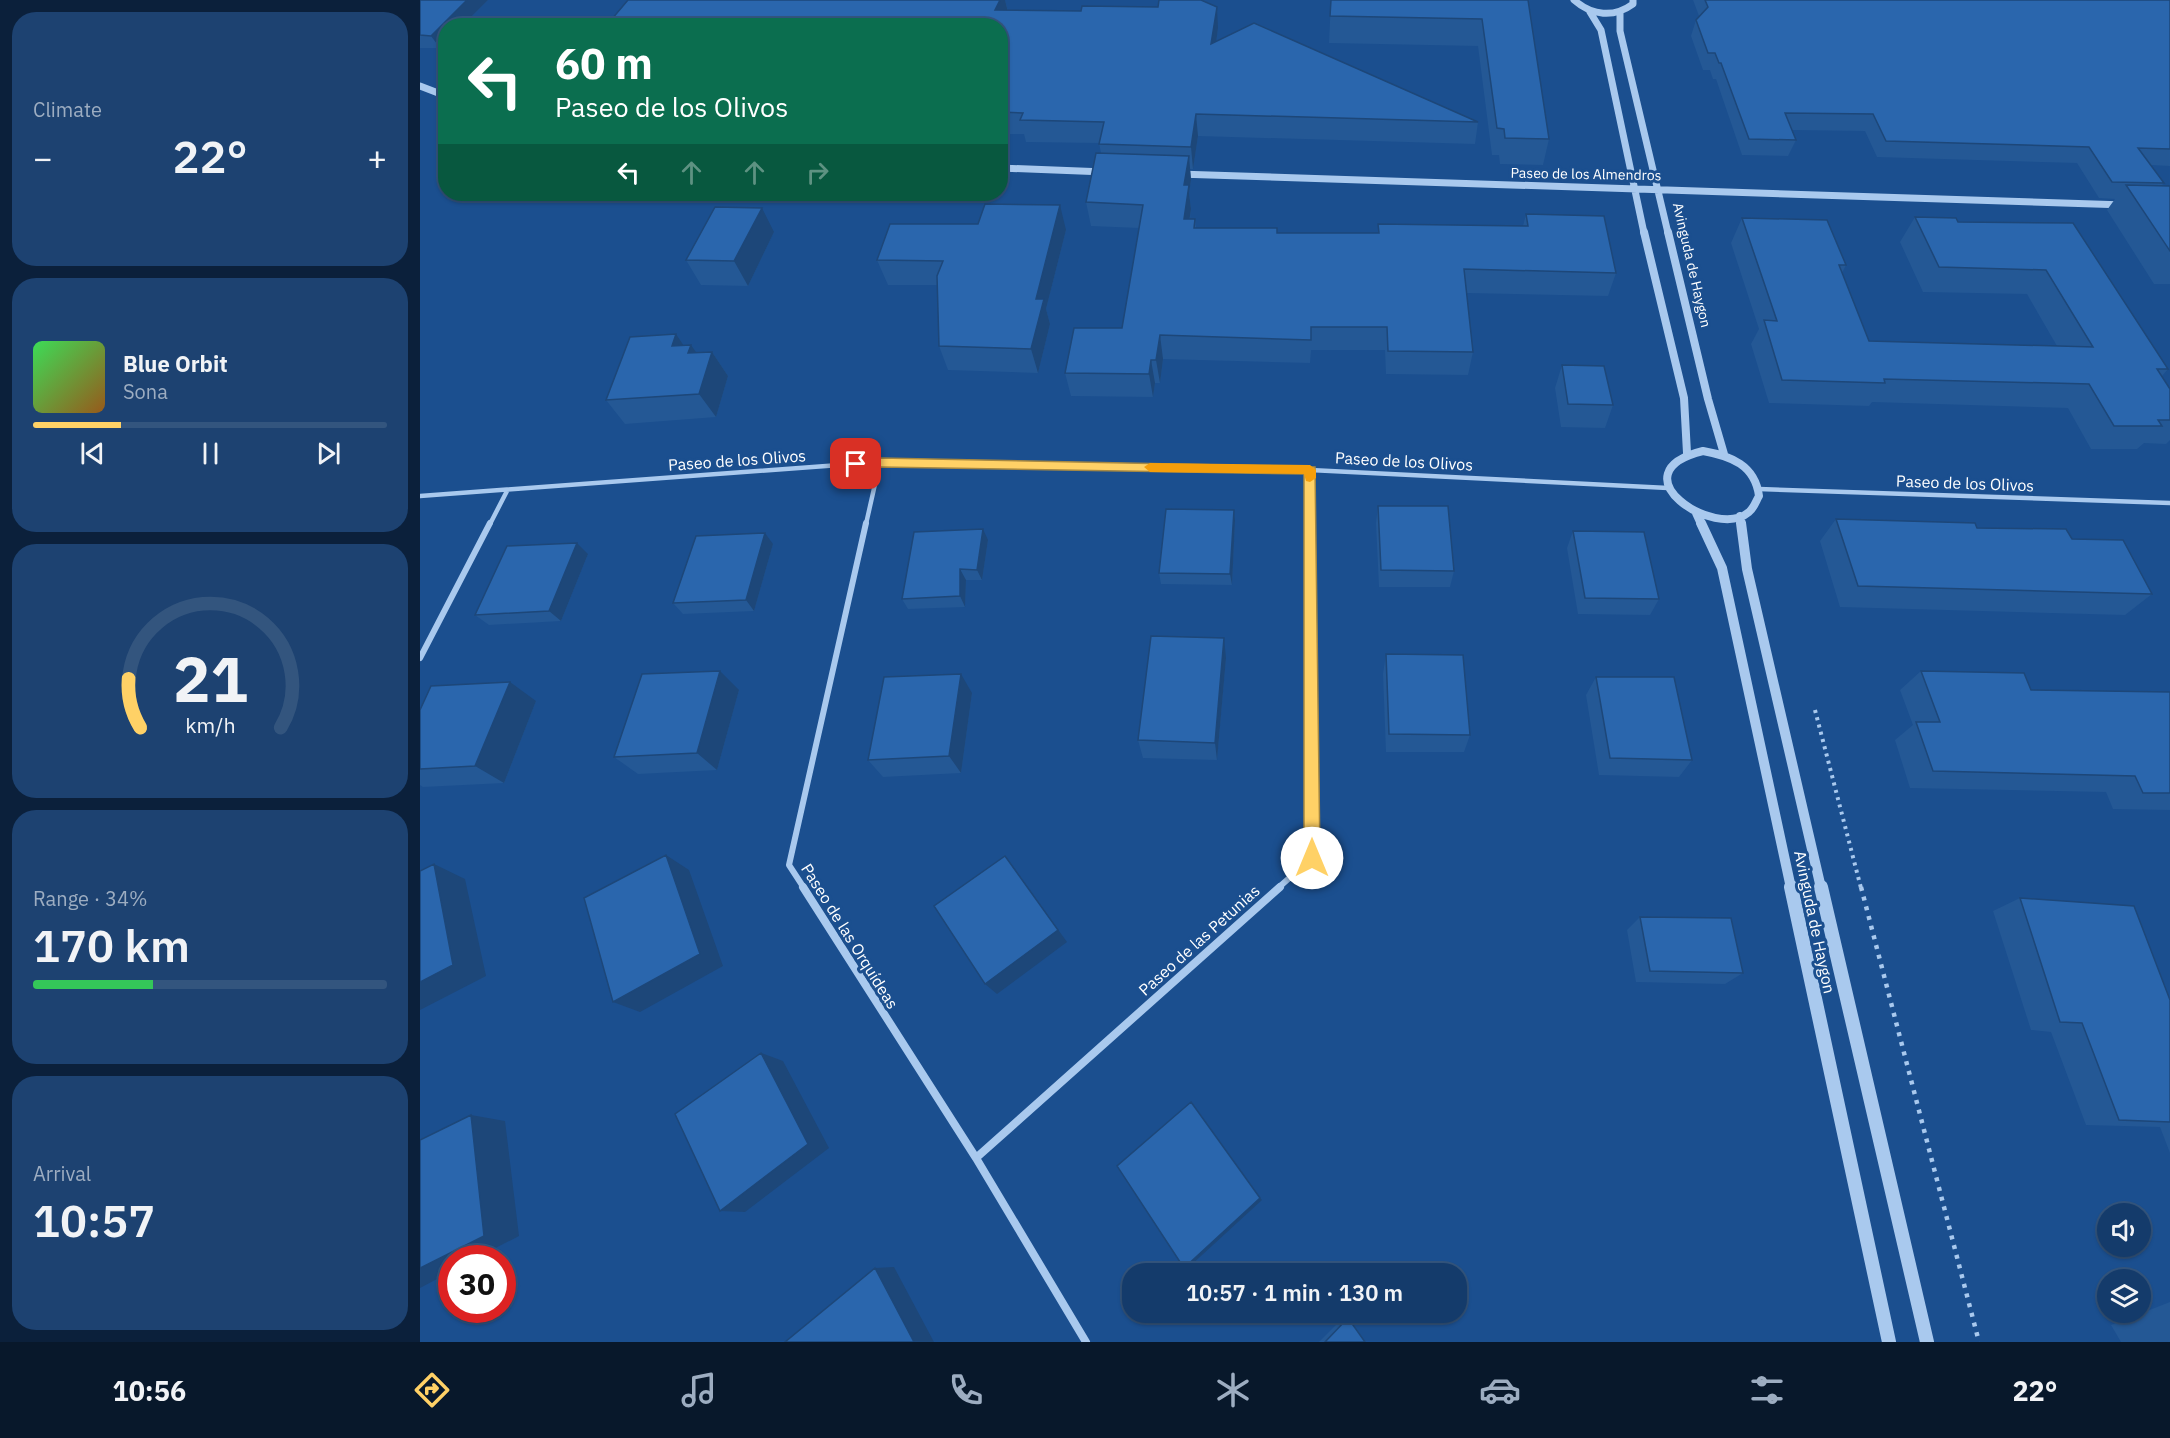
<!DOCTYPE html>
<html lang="en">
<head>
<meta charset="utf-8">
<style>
	body { margin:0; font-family:"IBM Plex Sans",sans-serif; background:#1d4271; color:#f1f3f6; height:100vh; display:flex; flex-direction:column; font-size:22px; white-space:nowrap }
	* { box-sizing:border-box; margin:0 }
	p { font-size:20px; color:#9dadc1 }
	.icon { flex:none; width:33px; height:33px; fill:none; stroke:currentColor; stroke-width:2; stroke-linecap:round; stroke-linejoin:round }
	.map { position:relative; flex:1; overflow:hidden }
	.sheet { display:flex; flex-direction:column; gap:12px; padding:12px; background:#0b203b; width:420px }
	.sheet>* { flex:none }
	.hud { position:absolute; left:18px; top:18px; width:570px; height:183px; border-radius:24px; box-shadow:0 2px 4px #0004,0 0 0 2px #33557e; background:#0b6e4f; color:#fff; overflow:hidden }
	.tools { position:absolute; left:1677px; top:1203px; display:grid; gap:12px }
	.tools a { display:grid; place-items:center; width:54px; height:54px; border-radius:50%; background:#143b6b; box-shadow:0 2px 4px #0004,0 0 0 2px #33557e; font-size:30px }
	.speed { position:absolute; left:18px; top:1245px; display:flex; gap:12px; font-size:30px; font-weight:700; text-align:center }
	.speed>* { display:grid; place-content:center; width:78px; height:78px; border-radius:50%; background:#143b6b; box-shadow:0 2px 4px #0004,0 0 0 2px #33557e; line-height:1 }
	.speed .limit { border:9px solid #d22; background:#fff; color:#111 }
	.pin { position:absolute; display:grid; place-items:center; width:51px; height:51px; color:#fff; margin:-26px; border-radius:12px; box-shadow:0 3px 9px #0006 }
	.me { position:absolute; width:66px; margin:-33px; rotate:0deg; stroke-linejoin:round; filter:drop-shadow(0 0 4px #0008) }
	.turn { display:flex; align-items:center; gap:21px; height:126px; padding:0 18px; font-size:27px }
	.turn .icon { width:78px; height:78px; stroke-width:2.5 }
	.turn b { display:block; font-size:42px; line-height:51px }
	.lanes { display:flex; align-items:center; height:57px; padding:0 18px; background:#0003; justify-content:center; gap:30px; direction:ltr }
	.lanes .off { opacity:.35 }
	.big { font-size:45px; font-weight:600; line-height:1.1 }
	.sheet .widget { flex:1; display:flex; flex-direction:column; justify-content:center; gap:9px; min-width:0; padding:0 21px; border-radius:24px; background:#1d4271 }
	.sheet .dial { align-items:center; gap:0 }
	.dial svg { height:156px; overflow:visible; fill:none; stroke:#33557e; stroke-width:7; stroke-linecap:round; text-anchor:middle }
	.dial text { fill:#f1f3f6; stroke:none }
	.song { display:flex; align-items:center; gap:18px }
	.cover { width:72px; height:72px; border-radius:9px; background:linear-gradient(135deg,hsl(130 70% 55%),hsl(30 70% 35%)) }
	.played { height:6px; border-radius:3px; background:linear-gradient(90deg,#ffd166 25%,#33557e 25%) }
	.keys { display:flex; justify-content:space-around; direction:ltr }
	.heat { display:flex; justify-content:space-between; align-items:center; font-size:33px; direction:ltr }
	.charge { height:9px; border-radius:4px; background:linear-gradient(90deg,#34c759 34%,#33557e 0) }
	.trip { position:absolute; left:702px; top:1263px; width:345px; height:60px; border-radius:24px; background:#143b6b; box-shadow:0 2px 4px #0004,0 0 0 2px #33557e; font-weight:600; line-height:60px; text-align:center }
	.tabs { display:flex; height:96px; justify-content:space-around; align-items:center; background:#08182b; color:#9dadc1 }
	.tabs .icon { width:42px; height:42px }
	.tabs .current { color:#ffd166 }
	.tabs b { font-size:27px; color:#f1f3f6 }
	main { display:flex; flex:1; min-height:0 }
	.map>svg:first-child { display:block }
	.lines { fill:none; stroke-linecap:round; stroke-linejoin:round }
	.path-far1 { stroke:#a9c9ee; stroke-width:4; stroke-dasharray:3 4.5; stroke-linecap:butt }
	.path { stroke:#a9c9ee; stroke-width:4.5; stroke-dasharray:4 6; stroke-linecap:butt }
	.minor-far2 { stroke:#a9c9ee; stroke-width:4.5 }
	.minor-far1 { stroke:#a9c9ee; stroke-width:6 }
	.minor { stroke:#a9c9ee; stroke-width:8 }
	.tertiary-far3 { stroke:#a9c9ee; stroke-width:7 }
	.tertiary-far2 { stroke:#a9c9ee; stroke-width:8 }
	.tertiary-far1 { stroke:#a9c9ee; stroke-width:10 }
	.tertiary { stroke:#a9c9ee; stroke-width:14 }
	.wall { fill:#245895 }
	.shaded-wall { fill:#1d4779 }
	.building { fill:#2a66ad; stroke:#1d4779; stroke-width:1.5 }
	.route { fill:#ffd166; stroke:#a68842; stroke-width:1.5 }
	.slow { fill:#f59e0b }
	.labels { text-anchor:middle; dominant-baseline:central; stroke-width:6; stroke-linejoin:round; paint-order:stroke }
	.far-street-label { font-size:14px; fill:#fff; stroke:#1b4f8f }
	.street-label { font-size:16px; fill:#fff; stroke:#1b4f8f }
</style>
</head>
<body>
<main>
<section class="sheet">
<div class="widget"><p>Climate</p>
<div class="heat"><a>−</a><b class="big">22°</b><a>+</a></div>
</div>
<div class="widget">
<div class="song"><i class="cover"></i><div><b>Blue Orbit</b><p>Sona</p></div></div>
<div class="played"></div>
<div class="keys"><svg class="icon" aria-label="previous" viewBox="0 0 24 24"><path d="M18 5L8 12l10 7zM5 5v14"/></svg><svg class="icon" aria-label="pause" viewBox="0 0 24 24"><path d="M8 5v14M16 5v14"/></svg><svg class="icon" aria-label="next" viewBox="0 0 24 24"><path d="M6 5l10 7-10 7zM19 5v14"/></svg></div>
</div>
<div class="widget dial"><svg viewBox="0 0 100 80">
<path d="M14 69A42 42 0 1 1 86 69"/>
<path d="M14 69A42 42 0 0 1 8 44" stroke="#ffd166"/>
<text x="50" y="56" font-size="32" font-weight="700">21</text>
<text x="50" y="72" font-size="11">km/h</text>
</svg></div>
<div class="widget"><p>Range · 34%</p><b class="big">170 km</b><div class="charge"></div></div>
<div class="widget"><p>Arrival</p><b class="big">10:57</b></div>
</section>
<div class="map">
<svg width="1750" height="1342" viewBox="0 0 1750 1342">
	<rect width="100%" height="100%" fill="#1b4f8f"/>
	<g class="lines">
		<path class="path-far1" d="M1395 710 1441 888"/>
		<path class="path" d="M1441 887 1559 1342"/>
		<path class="minor-far2" d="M890 470V524
			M1339 489 1750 503
			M0 496 460 462 890 470 1248 488
			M70 524 87 491
			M446 524 460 462"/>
		<path class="minor-far1" d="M0 658 70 523
			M384 888 369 865 446 523
			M858 888 892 858 890 523"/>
		<path class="minor" d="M383 887 556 1158 666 1342
			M556 1158 860 887"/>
		<path class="tertiary-far3" d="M1154 0C1172 16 1194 18 1213 4V0
			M1170 12 1181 30 1224 233
			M1200 13V31L1248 233
			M0 86 26 96
			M580 168 685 172
			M758 174 1705 205"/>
		<path class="tertiary-far2" d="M1224 232 1264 398 1267 453
			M1248 232 1288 399 1304 454
			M1283 451C1311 456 1335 465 1339 496 1336 501 1334 508 1329 512 1295 541 1194 473 1283 451Z
			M1276 513 1281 524
			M1320 516 1321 524"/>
		<path class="tertiary-far1" d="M1281 523 1302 568 1371 888
			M1321 523 1327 569 1401 888"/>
		<path class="tertiary" d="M1371 887 1469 1342
			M1401 887 1507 1342"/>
	</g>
	<path class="wall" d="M0 0H68L42 26H26V43L20 48H0Z
		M208 0H585L588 11 798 28 796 42 1058 122 1055 144 778 136 773 169H770L771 180 769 193 771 209 770 219H775L776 228 857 233H958V224L1103 226 1106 214 1196 273 1188 296 1047 293 1053 352 1048 375 966 374 965 350H891L890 363 743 359 740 383H735L733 397 651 396 645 373 702 328 719 228 671 226 666 202 681 153 679 143 606 142 604 134H580V26Z
		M911 0H1108L1129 139 1123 165 1080 164 1079 155H1072L1058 46 909 43Z
		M1273 0H1750V166L1731 165 1744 183 1741 186H1750V284H1734L1687 210 1695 199 1679 198 1657 163 1457 157 1445 131 1372 130 1376 140 1368 156 1322 155 1296 79H1293L1290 70H1283L1271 36 1276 20 1279 16Z
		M1495 217 1538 222 1653 223 1748 369 1742 376 1750 389V440L1746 444 1724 443 1717 449H1671L1648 408 1452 402 1449 406 1349 403 1331 344 1339 329 1311 243 1322 218 1426 265 1422 273 1449 341 1637 346 1607 294 1503 292 1480 242Z
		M558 224 646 230 626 309 630 324 618 373 528 370 519 346 518 285H468L457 260Z
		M354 232 328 286 281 285 266 260Z
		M264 345 277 353 292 352 308 376 296 417 205 424 186 400Z
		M1142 365 1193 405 1185 428 1141 427 1135 388Z
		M958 506 1034 571 1030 587H959L956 523Z
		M814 510 815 521 812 585 741 584 739 573Z
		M1416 519 1557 528 1732 594 1705 615 1420 607 1400 541Z
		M1153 531 1239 599 1230 615 1158 614 1147 548Z
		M568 540 562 580H546L545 607 488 609 482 599Z
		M353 544 334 611 263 614 253 603Z
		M168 554 141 621 69 625 55 615Z
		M966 654 1050 735 1044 752H966L963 674Z
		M806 658 797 760 723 758 718 740Z
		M1501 671 1611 690 1750 692V810L1693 809 1686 792 1490 788 1475 740 1493 725 1480 690Z
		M1176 677 1272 760 1259 777 1179 775 1166 695Z
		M319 690 297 770 218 774 194 757Z
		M552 693 541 773 463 777 448 760Z
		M116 701 84 783 3 787 0 785V710Z
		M1600 898 1750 1000V1153L1740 1127 1666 1125 1631 1032 1611 1030 1573 911Z
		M1220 917 1323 973 1305 984 1216 982 1207 930Z
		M1750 1302V1342H1701L1691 1325Z
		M926 1315 945 1342H899Z"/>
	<path class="shaded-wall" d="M47 0H68L42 26H26V43L20 48 11 36Z
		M580 0H585L588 12 575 10Z
		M797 7 798 28 793 66 791 44Z
		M776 114 778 136 773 169 771 147Z
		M769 156 771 180 769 193 771 209 766 243 764 219V185Z
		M640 205 646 230 626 309 630 324 618 373 611 349 616 299Z
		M342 208 354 232 328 286 314 261Z
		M256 334 268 352 271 345 287 368 252 346Z
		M740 335 743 359 740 383 736 360Z
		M292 352 308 376 296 417 279 394Z
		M731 360 735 383 733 397 729 374Z
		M814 510 815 521 812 585 810 574Z
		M563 529 568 540 562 580 557 570Z
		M345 533 353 544 334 611 326 600Z
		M157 543 168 554 141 621 129 611Z
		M540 569 546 580 545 607 540 596Z
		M804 638 806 658 797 760 795 743Z
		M300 671 319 690 297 770 277 753Z
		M541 674 552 693 541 773 529 756Z
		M90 682 116 701 84 783 55 766Z
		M246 855 269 870 303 966 220 1012 193 1002Z
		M585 856 647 942 577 994 565 984Z
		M14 864 45 879 66 976 0 1010V982Z
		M341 1053 363 1061 409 1148 325 1212 300 1211Z
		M51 1115 85 1121 99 1236 56 1258H32V1271L0 1288V1268Z
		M840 1198 842 1200 769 1267 764 1268Z
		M474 1267 514 1342H494L455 1268Z"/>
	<path class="building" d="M0 0H47L11 36 0 35Z
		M208 0H580L575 10 661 11 662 6 738 7 739 0H781L797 7 791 44 834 23 1058 122 776 114 771 147 679 144 684 122 600 120 603 113 580 112V26H186Z
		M911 0H1108L1129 139 1085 138 1084 129 1077 128 1062 19 910 16Z
		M1285 0H1750V149L1718 148 1744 183 1692 182 1669 147 1466 141 1453 114 1365 113 1376 140 1329 139 1301 63H1299L1295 53H1288L1276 20 1288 7Z
		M676 153 769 156 764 185H769L764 219H775L774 228H857V233H959L958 224 1108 226 1106 214 1184 216 1196 273 1044 269 1053 352 968 351 967 327H891V340L740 335 736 360H731L729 374 645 373 654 328H702L723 205 666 202Z
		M1706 185 1750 186V251Z
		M565 204 640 205 616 299H624L611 349 519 346 517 276 523 261 457 260 470 224H558Z
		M295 207 342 208 314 261 266 260Z
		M1495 217 1536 218 1538 222 1653 223 1748 369H1737L1750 389V420H1738L1742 426H1694L1669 384 1464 379 1465 383 1362 380 1344 320 1357 321 1322 218 1407 220 1426 265H1419L1449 341 1673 347 1626 270 1519 267Z
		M256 334 252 346 271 345 268 353 292 352 279 394 186 400 210 337Z
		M1142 365 1184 366 1193 405 1148 404Z
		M958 506H1028L1034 571 961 570Z
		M746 509 814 510 810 574 739 573Z
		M1416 519 1555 523 1557 528 1646 529 1652 539 1703 540 1732 594 1438 586Z
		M563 529 557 570 540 569V596L482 599 494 532Z
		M1153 531 1224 532 1239 599 1165 598Z
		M345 533 326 600 253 603 276 536Z
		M157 543 129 611 55 615 87 546Z
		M731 636 804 638 795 743 718 740Z
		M966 654 1043 655 1050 735 969 734Z
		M300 671 277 753 194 757 222 674Z
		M1501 671 1604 673 1611 690 1750 692V793H1723L1715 776 1513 771 1496 722H1520Z
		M541 674 529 756 448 760 464 677Z
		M1176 677H1254L1272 760 1190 758Z
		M90 682 55 766 0 769V710L11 686Z
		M246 855 280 954 193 1002 164 898Z
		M585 856 638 930 565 984 514 906Z
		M14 864 33 965 0 982V871Z
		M1600 898 1714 906 1750 1000V1122L1699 1120 1662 1023 1640 1022Z
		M1220 917 1311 918 1323 973 1230 971Z
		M341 1053 388 1144 300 1211 255 1114Z
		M771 1102 840 1198 764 1268 697 1166Z
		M51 1115 64 1236 0 1268V1140Z
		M455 1268 494 1342H365Z
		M928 1318 945 1342H905Z"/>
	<path class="route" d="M460 458 895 467 900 858 897 863 892 865 887 863 884 858V474L460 467 436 469 430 464 436 460Z"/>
	<path class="slow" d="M730 463 890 465 896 470V478L890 482 886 481 884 474 730 472 724 467Z"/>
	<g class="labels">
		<g class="far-street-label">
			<text transform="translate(1166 174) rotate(1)">Paseo de los Almendros</text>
			<text transform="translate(1272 265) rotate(77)">Avinguda de Haygon</text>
		</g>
		<g class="street-label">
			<text transform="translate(317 460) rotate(-4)">Paseo de los Olivos</text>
			<text transform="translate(984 461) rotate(3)">Paseo de los Olivos</text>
			<text transform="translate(1545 483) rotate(2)">Paseo de los Olivos</text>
			<text transform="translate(1395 922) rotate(78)">Avinguda de Haygon</text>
			<text transform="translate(430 936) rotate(58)">Paseo de las Orquídeas</text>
			<text transform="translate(779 940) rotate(-42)">Paseo de las Petunias</text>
		</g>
	</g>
</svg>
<div class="tools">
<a><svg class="icon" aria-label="sound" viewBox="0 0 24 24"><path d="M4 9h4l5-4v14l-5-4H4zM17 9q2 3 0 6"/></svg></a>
<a><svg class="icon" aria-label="layers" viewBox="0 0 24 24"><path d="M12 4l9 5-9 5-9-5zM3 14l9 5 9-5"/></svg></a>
</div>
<div class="speed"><div class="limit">30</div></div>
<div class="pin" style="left:436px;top:464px;background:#d93025"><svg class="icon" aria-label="arrive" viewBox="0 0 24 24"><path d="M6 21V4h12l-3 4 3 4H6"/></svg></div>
<svg class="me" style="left:892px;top:858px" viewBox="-20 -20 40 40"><circle r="19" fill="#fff"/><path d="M0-13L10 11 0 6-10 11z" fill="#ffd166"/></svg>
<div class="trip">10:57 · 1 min · 130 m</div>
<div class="hud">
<div class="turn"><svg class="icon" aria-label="left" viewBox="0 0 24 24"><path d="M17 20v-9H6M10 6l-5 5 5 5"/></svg><div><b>60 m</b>Paseo de los Olivos</div></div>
<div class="lanes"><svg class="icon" aria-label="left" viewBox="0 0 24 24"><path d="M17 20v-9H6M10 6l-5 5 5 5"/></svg><svg class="icon off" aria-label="ahead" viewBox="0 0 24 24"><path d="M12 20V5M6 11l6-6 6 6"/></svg><svg class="icon off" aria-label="ahead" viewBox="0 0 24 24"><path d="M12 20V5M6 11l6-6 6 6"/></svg><svg class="icon off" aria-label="right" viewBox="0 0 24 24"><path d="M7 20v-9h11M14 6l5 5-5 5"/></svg></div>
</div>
</div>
</main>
<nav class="tabs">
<b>10:56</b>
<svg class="icon current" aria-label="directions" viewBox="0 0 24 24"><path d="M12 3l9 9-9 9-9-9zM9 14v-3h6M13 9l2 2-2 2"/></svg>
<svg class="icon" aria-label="music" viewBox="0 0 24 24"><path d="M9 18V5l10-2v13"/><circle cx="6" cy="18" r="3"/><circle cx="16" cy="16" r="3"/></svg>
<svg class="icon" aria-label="phone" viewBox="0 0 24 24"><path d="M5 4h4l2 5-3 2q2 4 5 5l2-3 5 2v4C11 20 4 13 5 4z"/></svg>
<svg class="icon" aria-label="climate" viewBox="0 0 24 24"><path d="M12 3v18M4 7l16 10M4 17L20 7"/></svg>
<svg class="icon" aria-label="car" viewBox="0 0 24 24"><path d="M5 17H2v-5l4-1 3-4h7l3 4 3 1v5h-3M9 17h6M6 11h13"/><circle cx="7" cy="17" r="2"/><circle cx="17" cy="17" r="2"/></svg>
<svg class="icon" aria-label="filters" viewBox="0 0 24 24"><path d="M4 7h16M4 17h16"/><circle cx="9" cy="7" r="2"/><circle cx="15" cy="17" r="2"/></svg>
<b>22°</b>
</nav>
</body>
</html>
